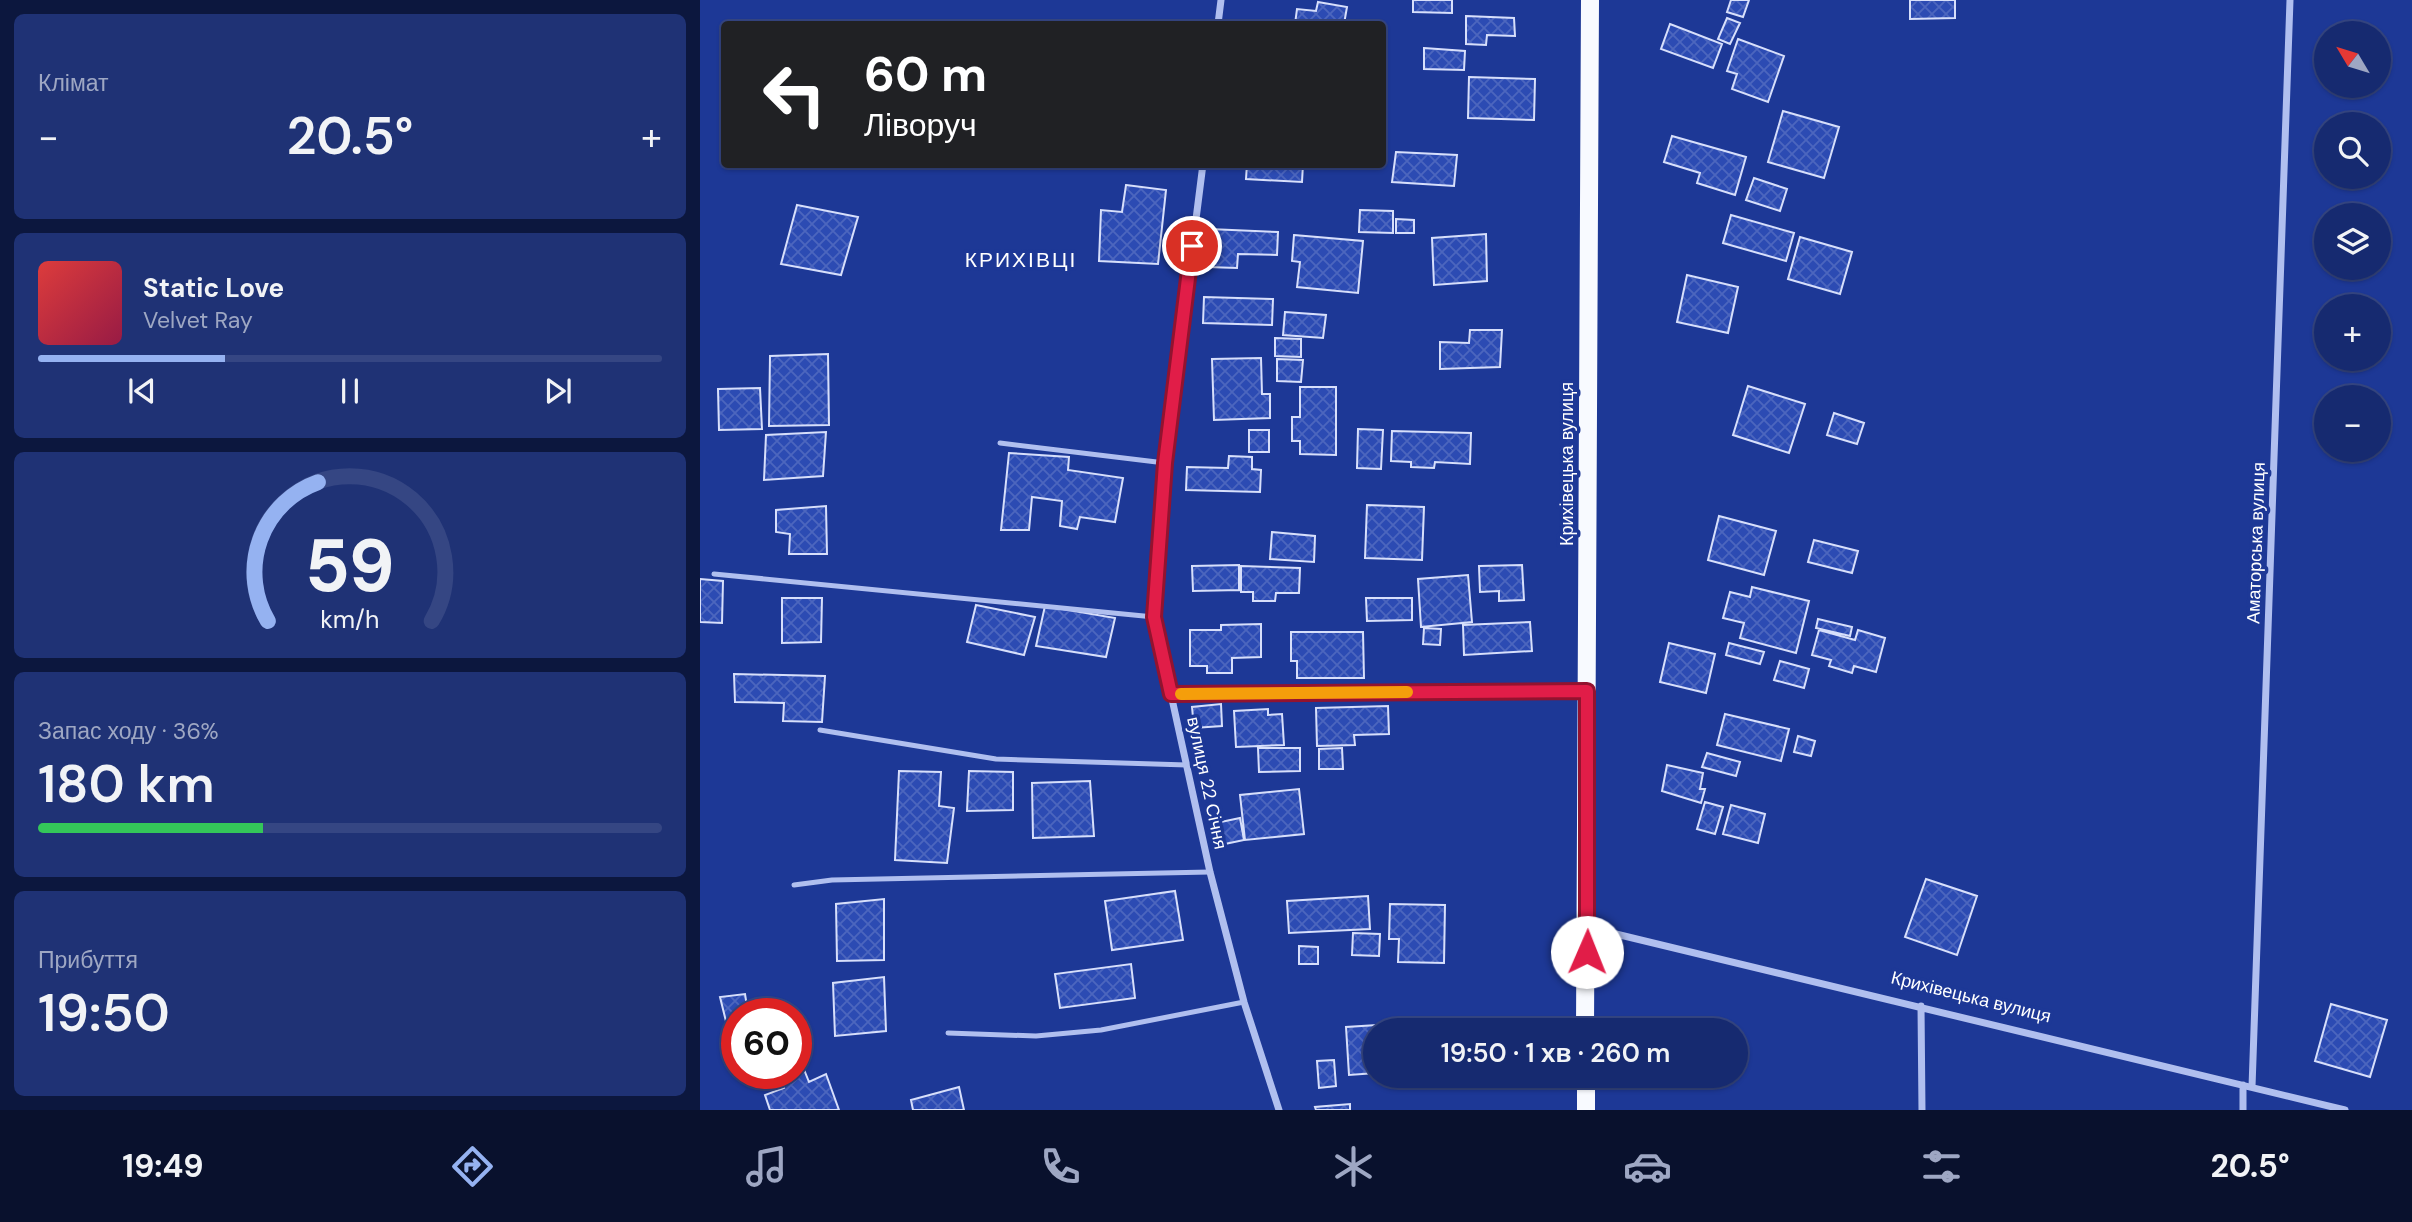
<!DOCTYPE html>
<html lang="uk">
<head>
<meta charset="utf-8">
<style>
	body { margin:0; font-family:"DM Sans",sans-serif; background:#1f3275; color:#f1f3f6; height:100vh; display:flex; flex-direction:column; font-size:26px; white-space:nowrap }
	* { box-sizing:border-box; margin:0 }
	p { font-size:23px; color:#9ea7c3 }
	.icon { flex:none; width:38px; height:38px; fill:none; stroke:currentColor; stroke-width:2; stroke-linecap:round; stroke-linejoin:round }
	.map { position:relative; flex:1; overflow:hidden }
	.panel { display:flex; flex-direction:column; gap:14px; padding:14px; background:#0c173e; width:700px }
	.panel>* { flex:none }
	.hud { position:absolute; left:21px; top:21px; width:665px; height:147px; border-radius:7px; box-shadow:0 2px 5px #0004,0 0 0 2px #354683; background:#202124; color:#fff; overflow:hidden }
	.needle { width:46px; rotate:308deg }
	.controls { position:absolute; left:1614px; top:21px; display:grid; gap:14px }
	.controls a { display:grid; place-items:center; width:77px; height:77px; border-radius:50%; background:#162a70; box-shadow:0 2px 5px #0004,0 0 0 2px #354683; font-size:35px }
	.speed { position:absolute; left:21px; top:998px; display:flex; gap:14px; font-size:35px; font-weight:700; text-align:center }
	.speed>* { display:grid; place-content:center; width:91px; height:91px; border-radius:50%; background:#162a70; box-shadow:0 2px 5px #0004,0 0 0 2px #354683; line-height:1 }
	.speed .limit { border:10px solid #d22; background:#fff; color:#111 }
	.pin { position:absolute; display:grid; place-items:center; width:60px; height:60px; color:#fff; margin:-30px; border:4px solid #fff; border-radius:50%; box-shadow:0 2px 7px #0007 }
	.me { position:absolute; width:77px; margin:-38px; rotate:1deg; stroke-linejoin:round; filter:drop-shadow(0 0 5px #0008) }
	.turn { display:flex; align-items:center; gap:24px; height:147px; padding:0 28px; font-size:32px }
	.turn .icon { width:91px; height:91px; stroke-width:2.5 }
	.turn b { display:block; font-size:49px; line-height:60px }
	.big { font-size:52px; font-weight:600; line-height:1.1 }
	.panel .card { flex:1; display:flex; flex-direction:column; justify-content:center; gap:10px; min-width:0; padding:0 24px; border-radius:10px; background:#1f3275 }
	.panel .dial { align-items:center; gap:0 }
	.dial svg { height:182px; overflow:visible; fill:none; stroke:#354683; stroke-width:7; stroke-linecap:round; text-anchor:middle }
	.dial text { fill:#f1f3f6; stroke:none }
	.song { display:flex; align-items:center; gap:21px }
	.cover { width:84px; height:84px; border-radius:10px; background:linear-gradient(135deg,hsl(0 70% 55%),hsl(340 70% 35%)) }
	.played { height:7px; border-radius:4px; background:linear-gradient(90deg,#95b2f1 30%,#354683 30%) }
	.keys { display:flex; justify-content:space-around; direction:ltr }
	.heat { display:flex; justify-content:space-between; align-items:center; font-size:38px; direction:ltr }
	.charge { height:10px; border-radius:5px; background:linear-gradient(90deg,#34c759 36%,#354683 0) }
	.trip { position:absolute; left:663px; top:1018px; width:385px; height:70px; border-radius:35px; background:#162a70; box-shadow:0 2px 5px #0004,0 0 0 2px #354683; font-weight:600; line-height:70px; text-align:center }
	.tabs { display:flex; height:112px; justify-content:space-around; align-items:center; background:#09112d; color:#9ea7c3 }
	.tabs .icon { width:49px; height:49px }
	.tabs .selected { color:#95b2f1 }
	.tabs b { font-size:32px; color:#f1f3f6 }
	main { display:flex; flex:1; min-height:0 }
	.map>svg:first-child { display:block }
	.building { fill:url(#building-cross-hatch); stroke:#d7dffb; stroke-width:2 }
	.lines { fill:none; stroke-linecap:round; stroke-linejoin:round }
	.service { stroke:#b0bfef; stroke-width:5 }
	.minor { stroke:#b0bfef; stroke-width:7 }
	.primary { stroke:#f8faff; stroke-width:18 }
	.route-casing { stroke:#92132f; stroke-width:18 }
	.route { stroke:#e11d48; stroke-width:12 }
	.slow { stroke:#f59e0b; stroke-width:12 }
	.labels { text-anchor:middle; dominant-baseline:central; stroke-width:7; stroke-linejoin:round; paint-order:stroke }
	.street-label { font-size:18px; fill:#fff; stroke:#1d3896 }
	.quarter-label { font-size:21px; letter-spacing:2px; fill:#fff; stroke:#1d3896 }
</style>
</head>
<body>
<main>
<section class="panel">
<div class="card"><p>Клімат</p>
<div class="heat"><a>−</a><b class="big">20.5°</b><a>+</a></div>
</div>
<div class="card">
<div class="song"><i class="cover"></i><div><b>Static Love</b><p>Velvet Ray</p></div></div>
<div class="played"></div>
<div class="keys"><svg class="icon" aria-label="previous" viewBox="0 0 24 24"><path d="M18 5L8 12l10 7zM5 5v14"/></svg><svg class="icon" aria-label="pause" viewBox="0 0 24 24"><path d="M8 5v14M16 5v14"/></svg><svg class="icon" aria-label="next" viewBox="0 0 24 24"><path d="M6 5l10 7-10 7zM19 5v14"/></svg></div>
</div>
<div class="card dial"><svg viewBox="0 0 100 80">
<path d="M14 69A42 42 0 1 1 86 69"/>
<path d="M14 69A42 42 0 0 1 36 8" stroke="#95b2f1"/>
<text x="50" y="56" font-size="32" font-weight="700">59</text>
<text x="50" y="72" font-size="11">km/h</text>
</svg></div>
<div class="card"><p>Запас ходу · 36%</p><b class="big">180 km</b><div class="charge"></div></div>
<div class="card"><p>Прибуття</p><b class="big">19:50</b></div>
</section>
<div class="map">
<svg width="1712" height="1110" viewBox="0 0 1712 1110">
	<defs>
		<pattern id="building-cross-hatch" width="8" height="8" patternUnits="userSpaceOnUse" patternTransform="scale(1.75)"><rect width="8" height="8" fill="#2c4bb3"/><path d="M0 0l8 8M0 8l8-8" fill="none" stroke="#4c66be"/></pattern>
	</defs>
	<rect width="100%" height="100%" fill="#1d3896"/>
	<path class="building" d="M713 0H752V13L713 12Z
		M1031 0H1049L1043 17 1027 12Z
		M1210 0H1255V18L1210 19Z
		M618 2 647 7 644 24H595L597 9 616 11Z
		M766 16 814 18 815 36 787 35 786 45 766 44Z
		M1027 18 1040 23 1030 44 1018 39Z
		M970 24 1022 44 1013 68 961 49Z
		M1038 39 1084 56 1068 102 1032 89 1037 74 1027 71Z
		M724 48 765 51 764 70 724 69Z
		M769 77 835 79 834 120 768 118Z
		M1083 111 1139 127 1124 178 1068 162Z
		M972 136 1046 157 1035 195 997 183 1000 173 964 162Z
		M696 152 757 155 754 186 692 182Z
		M547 164H603L602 182 546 179Z
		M1054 178 1087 189 1080 211 1046 200Z
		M426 185 466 190 458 264 399 261 401 210 422 212Z
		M97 205 158 217 141 275 81 264Z
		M660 210 693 211V233L659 232Z
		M1031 215 1094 233 1086 261 1023 243Z
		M696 219 714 220V233H696Z
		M509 229 578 232 577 255 538 254 537 268 508 267Z
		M786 234 787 281 734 285 732 238Z
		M594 235 663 241 658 293 597 287 600 262 592 261Z
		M1100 237 1152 252 1140 294 1088 279Z
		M987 275 1038 287 1028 333 977 322Z
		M504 297 573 299 572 325 503 323Z
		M585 312 626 315 623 338 583 335Z
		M770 330H802L800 367 740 369V342L769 343Z
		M575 338 601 339V357L575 356Z
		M128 354 129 425 69 426 70 356Z
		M561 358 562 394H570V418L514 420 512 359Z
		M577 359 603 360 601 382 577 381Z
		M1048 386 1105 404 1089 453 1033 435Z
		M600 387H636V455L600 454V441H592V417H600Z
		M60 388 62 429 19 430 18 389Z
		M1134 413 1164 423 1157 444 1127 435Z
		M658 429 683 430 681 469 657 468Z
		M549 430H569V452H549Z
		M692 431 771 433 770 464 735 462 734 468 711 467V462L691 461Z
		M126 432 123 476 64 480 66 435Z
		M309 453 369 457 368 470 423 478 415 522 380 517 377 529 360 526 362 501 332 497 329 530H301Z
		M529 456 552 457V469L561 470 560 492 486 490 487 467 528 468Z
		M667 505 724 507 722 560 665 558Z
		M126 506 127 554H89L90 534 76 532V510Z
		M1019 516 1076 531 1064 575 1008 560Z
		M572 532 615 536 614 562 570 559Z
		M1114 540 1158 551 1152 573 1108 562Z
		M539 565V590L493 591 492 566Z
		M822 565 824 600 799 601V591L780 592 779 566Z
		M541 566 600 568 599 593H576L575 601H553V592H541Z
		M768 575 772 622 721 627 718 579Z
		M0 579 23 581 22 623 0 622Z
		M1052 587 1109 601 1096 653 1040 638 1044 623 1023 618 1030 592 1050 597Z
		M82 598H122L121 642 82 643Z
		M666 598H712V620L667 621Z
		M276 605 335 617 324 655 267 642Z
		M345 606 415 618 406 657 336 646Z
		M1118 619 1152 627 1150 636 1116 628Z
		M830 622 832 651 764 655 763 625Z
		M561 624V657L532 658V673H507V666H490V630H521V625Z
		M724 628 741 629 740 645 723 644Z
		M1119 630 1155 640 1158 630 1185 638 1176 672 1154 666 1152 673 1129 666 1131 660 1112 655Z
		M591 632H663L664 678H597V661H591Z
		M969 643 1015 654 1006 693 960 682Z
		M1029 643 1064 652 1060 664 1026 655Z
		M1080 661 1109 669 1104 688 1074 680Z
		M34 674 125 676 122 722 83 721 84 703 35 702Z
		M521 704 522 726 494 728 492 707Z
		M688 706 689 734 654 735 655 745 617 746 616 708Z
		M568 709V715L582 714 584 745 536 747 534 711Z
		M1025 714 1089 729 1081 761 1017 745Z
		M1098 736 1115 741 1111 756 1094 752Z
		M558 748H600V771L559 772Z
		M642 748 643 769H619V749Z
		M1007 753 1040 762 1036 776 1002 767Z
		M967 765 1003 773 1000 789H1005L1001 803 962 791Z
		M199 771 241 772 239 806 254 808 247 863 195 860Z
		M269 771 313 772V810L267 811Z
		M390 781 394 836 333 838 332 783Z
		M599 789 604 834 545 840 540 795Z
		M1005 802 1023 807 1015 834 997 829Z
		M1031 805 1065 814 1058 843 1023 834Z
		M540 818 544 840 520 845 516 823Z
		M1226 879 1277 896 1257 955 1205 937Z
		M475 891 483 940 412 950 405 901Z
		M668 896 670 929 589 933 587 901Z
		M184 899V960L137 961 136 904Z
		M690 904 745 905 744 963 698 962 699 939H689Z
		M653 933 680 934 679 956 652 955Z
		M599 946 618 947V964H599Z
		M431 964 435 998 360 1008 355 974Z
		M184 977 186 1031 135 1036 133 983Z
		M45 994 48 1013H37V1066L20 997Z
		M1631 1004 1687 1020 1670 1077 1615 1061Z
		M709 1023V1031H676V1073L649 1075 646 1027Z
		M634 1060 636 1086 619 1088 617 1061Z
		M103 1067 109 1082 126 1074 139 1110H70L65 1095 84 1088 79 1073H96V1069Z
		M259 1087 264 1110H213L211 1100Z
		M650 1104V1110H616L615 1107Z"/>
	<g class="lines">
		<path class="service" d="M300 443 465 463
			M14 574 454 617
			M471 694 884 691
			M120 730 296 759 487 765
			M94 885 132 880 510 872
			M248 1033 336 1036 401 1030 544 1002"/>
		<path class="minor" d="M518 24 521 0
			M503 164 465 463 454 617 510 872 544 1002 579 1110
			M887 927 1645 1110
			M1221 1006 1222 1110
			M1543 1085V1110
			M1552 1087 1590 0"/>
		<path class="primary" d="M885 1031 890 0
			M886 1076V1110"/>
	</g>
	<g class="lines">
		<g class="route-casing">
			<path id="route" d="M492 246 465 463 454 617 471 694 887 691V952"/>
		</g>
		<use href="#route" class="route"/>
		<path class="slow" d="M481 694 707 692"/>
	</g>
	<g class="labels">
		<g class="street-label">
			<text transform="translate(867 464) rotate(-90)">Крихівецька вулиця</text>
			<text transform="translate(1556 543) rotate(-88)">Аматорська вулиця</text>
			<text transform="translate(507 783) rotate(78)">вулиця 22 Січня</text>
			<text transform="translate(1271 997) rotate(14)">Крихівецька вулиця</text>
		</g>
		<g class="quarter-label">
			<text x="321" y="260">КРИХІВЦІ</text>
		</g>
	</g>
</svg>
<div class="controls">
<a><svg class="needle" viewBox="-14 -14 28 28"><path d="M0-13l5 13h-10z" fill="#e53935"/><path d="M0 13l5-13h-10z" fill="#9ea7c3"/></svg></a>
<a><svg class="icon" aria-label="search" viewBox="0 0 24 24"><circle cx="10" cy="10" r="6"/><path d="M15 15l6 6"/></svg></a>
<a><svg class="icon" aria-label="layers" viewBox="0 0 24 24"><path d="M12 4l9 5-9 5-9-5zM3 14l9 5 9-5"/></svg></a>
<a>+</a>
<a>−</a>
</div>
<div class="speed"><div class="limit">60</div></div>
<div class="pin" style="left:492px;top:246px;background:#d93025"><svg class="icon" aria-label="arrive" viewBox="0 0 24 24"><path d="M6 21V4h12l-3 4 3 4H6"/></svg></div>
<svg class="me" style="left:887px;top:952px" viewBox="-20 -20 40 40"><circle r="19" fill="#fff"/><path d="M0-13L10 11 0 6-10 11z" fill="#e11d48"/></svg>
<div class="trip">19:50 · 1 хв · 260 m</div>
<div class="hud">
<div class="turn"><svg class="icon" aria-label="left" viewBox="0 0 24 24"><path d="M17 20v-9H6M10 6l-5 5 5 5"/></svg><div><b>60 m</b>Ліворуч</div></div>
</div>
</div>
</main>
<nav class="tabs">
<b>19:49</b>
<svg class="icon selected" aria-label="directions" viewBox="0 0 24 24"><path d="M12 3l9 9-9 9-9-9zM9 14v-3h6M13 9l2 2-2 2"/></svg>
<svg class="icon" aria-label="music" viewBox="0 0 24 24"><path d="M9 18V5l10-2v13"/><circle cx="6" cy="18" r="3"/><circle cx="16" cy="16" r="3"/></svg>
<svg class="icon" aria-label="phone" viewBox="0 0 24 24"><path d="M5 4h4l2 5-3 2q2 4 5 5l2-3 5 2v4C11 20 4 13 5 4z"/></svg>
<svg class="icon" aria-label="climate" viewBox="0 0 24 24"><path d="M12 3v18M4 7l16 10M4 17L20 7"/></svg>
<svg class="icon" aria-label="car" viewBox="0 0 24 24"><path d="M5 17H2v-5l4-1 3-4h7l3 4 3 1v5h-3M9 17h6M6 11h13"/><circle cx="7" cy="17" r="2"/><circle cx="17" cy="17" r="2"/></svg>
<svg class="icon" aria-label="filters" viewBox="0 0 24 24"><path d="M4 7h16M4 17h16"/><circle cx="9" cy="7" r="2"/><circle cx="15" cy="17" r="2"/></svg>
<b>20.5°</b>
</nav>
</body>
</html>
